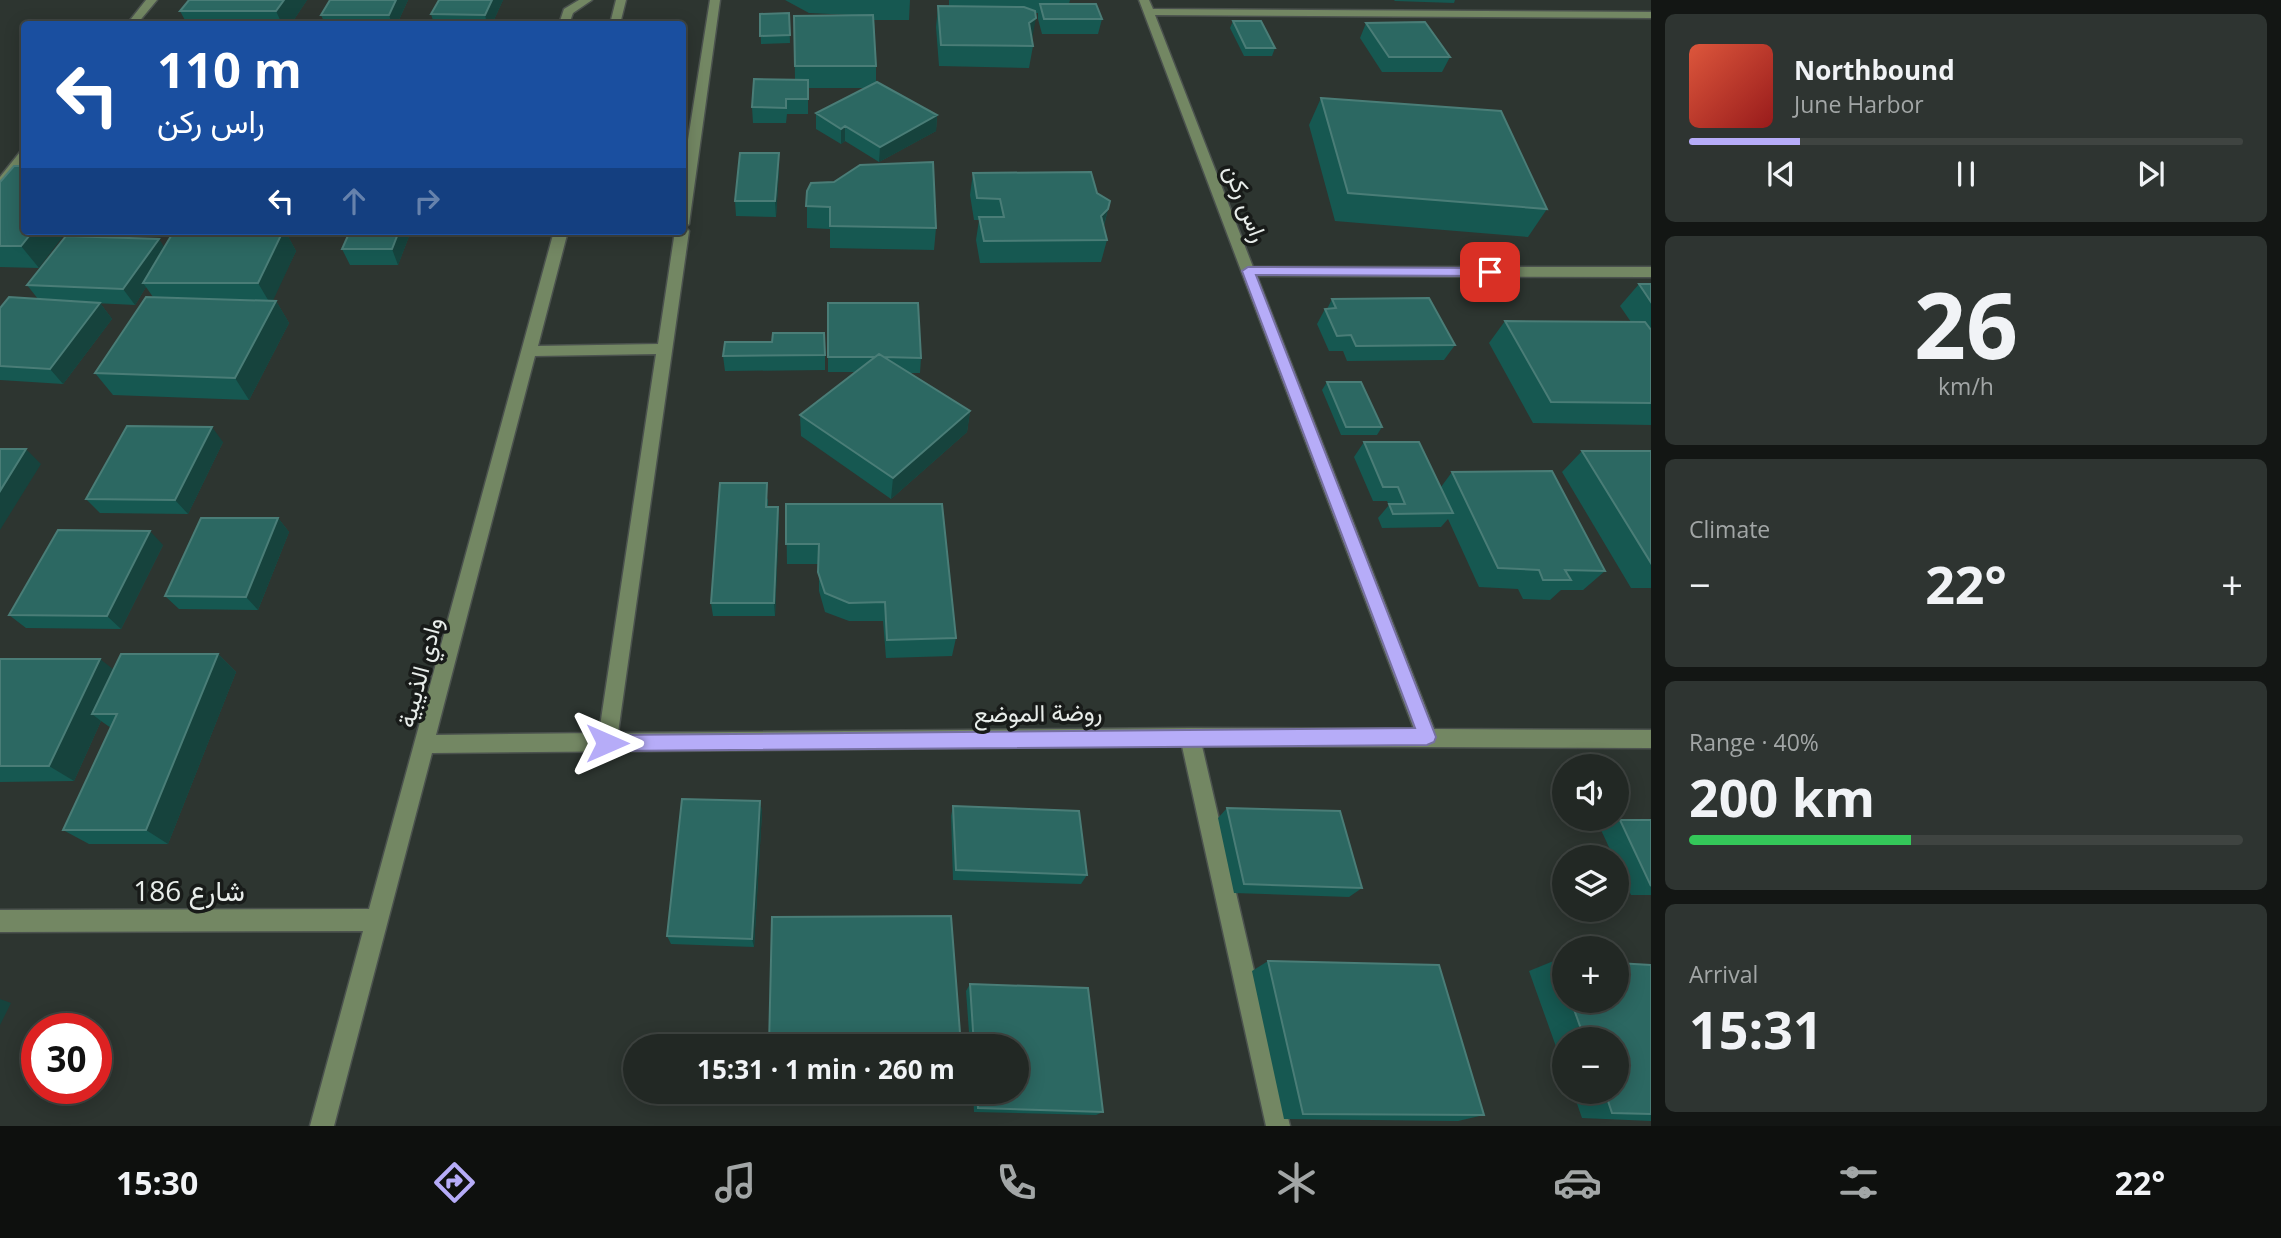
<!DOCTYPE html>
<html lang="en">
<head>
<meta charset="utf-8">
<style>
	body { margin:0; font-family:"Open Sans",Vazirmatn,sans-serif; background:#2e3431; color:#f1f3f6; height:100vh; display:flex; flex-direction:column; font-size:26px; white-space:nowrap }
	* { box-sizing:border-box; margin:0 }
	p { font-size:23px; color:#a2a6a6 }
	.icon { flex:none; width:38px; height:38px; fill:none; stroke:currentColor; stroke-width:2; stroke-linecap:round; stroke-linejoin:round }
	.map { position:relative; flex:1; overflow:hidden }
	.drawer { display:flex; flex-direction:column; gap:14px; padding:14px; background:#131614; width:630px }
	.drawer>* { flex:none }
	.hud { position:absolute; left:21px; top:21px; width:665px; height:214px; border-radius:7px; box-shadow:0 4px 18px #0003,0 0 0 2px #3f4441; background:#1a4fa0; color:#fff; overflow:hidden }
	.buttons { position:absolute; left:1552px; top:754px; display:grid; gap:14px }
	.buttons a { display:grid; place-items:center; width:77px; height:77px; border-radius:50%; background:#222824; box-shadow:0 4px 18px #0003,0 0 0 2px #3f4441; font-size:35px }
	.speed { position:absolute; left:21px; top:1013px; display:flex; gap:14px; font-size:35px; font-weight:700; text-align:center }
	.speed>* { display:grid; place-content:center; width:91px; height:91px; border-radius:50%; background:#222824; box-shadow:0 4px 18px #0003,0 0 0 2px #3f4441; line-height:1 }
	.speed .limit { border:10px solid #d22; background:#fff; color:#111 }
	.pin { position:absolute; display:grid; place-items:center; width:60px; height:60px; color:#fff; margin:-30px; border-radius:14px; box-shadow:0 4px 10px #0006 }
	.me { position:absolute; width:77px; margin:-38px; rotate:90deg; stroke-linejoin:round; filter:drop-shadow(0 0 5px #0008) }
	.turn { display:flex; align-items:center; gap:24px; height:147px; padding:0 21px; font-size:32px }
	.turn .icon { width:91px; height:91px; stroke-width:2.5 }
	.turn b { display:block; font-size:49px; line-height:60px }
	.lanes { display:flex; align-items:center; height:66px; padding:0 21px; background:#0003; justify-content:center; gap:35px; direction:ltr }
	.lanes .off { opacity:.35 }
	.big { font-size:52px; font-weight:700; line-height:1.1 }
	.drawer .card { flex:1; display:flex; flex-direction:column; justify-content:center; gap:10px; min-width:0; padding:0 24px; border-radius:10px; background:#2e3431 }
	.drawer .dial { align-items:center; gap:0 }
	.dial b { font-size:91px; line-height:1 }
	.song { display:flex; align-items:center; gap:21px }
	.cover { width:84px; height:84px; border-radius:10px; background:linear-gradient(135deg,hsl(10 70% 55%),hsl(0 70% 35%)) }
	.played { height:7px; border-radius:4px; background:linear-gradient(90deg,#b6acf8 20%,#3f4441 20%) }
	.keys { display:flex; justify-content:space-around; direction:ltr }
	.heat { display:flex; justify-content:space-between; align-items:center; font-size:38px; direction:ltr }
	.charge { height:10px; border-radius:5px; background:linear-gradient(90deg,#34c759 40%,#3f4441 0) }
	.trip { position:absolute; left:623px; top:1034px; width:406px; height:70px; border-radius:35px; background:#222824; box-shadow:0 4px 18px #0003,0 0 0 2px #3f4441; font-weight:700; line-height:70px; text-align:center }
	.tab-bar { display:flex; height:112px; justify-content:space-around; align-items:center; background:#0e100e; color:#a2a6a6 }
	.tab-bar .icon { width:49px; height:49px }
	.tab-bar .active { color:#b6acf8 }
	.tab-bar b { font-size:32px; color:#f1f3f6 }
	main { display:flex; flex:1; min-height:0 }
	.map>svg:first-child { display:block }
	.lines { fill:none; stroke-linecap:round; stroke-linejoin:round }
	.minor-casing { stroke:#4b524e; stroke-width:3 }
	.minor { fill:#738763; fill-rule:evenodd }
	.wall { fill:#165851 }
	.shaded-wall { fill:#16433d }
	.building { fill:#2c6862; stroke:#4a7d77; stroke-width:2 }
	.route { fill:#b6acf8; stroke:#7670a1; stroke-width:2 }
	.labels { text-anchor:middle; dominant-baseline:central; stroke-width:7; stroke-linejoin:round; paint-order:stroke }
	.street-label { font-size:24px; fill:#e8edea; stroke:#181b19 }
	.near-street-label { font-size:28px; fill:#e8edea; stroke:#181b19 }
</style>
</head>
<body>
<main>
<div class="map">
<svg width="1651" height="1126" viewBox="0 0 1651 1126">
	<rect width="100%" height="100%" fill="#2d3530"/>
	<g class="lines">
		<g class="minor-casing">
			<path id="minor" d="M146 0H157L137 24H127Z
				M579 0H592L573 13 569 24H559L564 9Z
				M616 0H626L620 24H610Z
				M710 0H720L689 224 685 227 689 231 618 733 1190 728 1414 729 1139 0H1149L1153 9 1651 12V18L1155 15 1253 267H1651V277L1257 276 1434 729 1651 730V748L1202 746 1290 1126H1266L1182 746 432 753 334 1126H310L363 931 0 932V910L369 909 554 231H568L538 346 658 344 675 231H682V178ZM656 354 599 733 436 735 535 356Z
				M24 151V163L5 188 0 189V177L20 152Z"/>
		</g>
		<use href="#minor" class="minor"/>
	</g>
	<path class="wall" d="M307 0 291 24H187L180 11Z
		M408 0 398 22 413 24H325L321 15Z
		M503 0 492 24H434L431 14Z
		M785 0H910L909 20H874L876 66V83L937 115 936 131 879 162 845 141 841 144 816 129V113L865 88H808V114H787L786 123H753L752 107 795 80 794 16 851 15 809 13Z
		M949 0H1070L1069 4 1102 19 1098 34H1042L1038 19V13H1035L1032 39 1033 46 1029 68 939 66 936 27 938 6H949Z
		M1394 0H1455L1454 3 1395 1Z
		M789 13 790 43 761 44 760 14Z
		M1233 21 1275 48 1272 56H1244L1230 28Z
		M1366 23 1450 57 1442 72H1382L1360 38Z
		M1321 98 1547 209 1528 237 1335 221 1309 125Z
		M779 153V169L776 217 736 216 735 201Z
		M973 173 1097 193 1108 209 1104 226 1107 240 1101 262 980 263 976 240 979 220H974L970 195Z
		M0 182 39 268 0 267Z
		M807 191 936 228 934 250 830 248V229L807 228Z
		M174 231H285L296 251 272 301H276L289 323 249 400 113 395 95 373 153 297 146 287 135 305 95 303H100L112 319 63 384 0 380V308L38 299 27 285 164 248Z
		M350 231H411L398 265H350L342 249Z
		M1639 284H1651V425L1533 423 1489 343 1505 321 1631 322 1620 306Z
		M1332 299 1455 345 1444 360 1347 361 1343 351H1329L1317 324 1325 309H1327Z
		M828 303 921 358 920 373H908L970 411 967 432 891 499 801 436 800 415 856 372H828Z
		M825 355V370L725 371 723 356Z
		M1327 382 1382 427 1377 435H1341L1322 390Z
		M223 442 188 514 100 513 86 499Z
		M1364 442 1441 487 1452 472 1605 571 1583 590H1561L1550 600 1523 599 1518 589 1479 587 1448 519 1441 527 1382 528 1378 518 1389 505 1387 501H1373L1354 457Z
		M1582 451H1651V588H1631L1562 472Z
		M768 498V507H778L779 521 775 616H713L711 603Z
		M786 504 956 638 952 656 886 658 883 621H849L825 612 819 591V564H787Z
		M278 518 289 532 258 610 179 609 165 596Z
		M163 545 121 629 26 628 9 615Z
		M218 654 236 672 168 844H89L63 830 111 728 101 721 74 781 0 782V659L114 670Z
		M760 801 762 812 754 947 671 944 667 936Z
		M953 806 1087 875 1081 884 953 880 951 816Z
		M1227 808 1362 888 1349 897 1234 893 1218 818Z
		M1620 820H1651V895H1631L1617 864V858H1614L1601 830Z
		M1556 960 1564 961V1001H1617L1651 965V1121L1582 1118 1573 1092H1617V1040H1564V1069L1529 971Z
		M1268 961 1484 1115 1458 1121 1284 1119 1252 971Z
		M970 984 1103 1112 1096 1115 974 1112 973 1092H1017V1046H970L966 991Z"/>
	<path class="shaded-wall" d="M284 0H307L291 24H282L276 11Z
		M396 0H408L397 24H392L389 15Z
		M492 0H503L492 24H487L485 15Z
		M1036 18 1032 39 1029 23Z
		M937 115 936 131 879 162 880 147Z
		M845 126V141L841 144V129Z
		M779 153V169L776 217 775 201Z
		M1108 209 1102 231 1101 216Z
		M33 231H67L39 268 21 246Z
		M283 231H285L296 251 271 305 258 283Z
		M399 231H411L398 265 392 249Z
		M159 239 169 254 143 283 146 287 135 305 123 289Z
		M276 301 289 323 249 400 235 378Z
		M100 303 112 319 63 384 50 369Z
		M970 411 967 432 891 499 893 478Z
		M212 427 223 442 188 514 175 500Z
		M26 449 41 464 0 530V491Z
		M778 507 779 521 775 616 774 603Z
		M278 518 289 532 258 610 246 597Z
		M150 531 163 545 121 629 107 616Z
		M218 654 236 672 168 844 146 830Z
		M100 659 122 676 92 714 101 721 74 781 49 766Z
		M760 801 762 812 754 947 752 939Z
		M0 999 11 1003 0 1025Z"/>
	<path class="building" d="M189 0H284L276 11H180Z
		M330 0H396L389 15H321Z
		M439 0H492L485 15 431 14Z
		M1040 4H1096L1102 19H1044Z
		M938 6 1024 7 1035 11 1036 18 1029 23 1033 46 941 45Z
		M789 13 790 35 760 36V14Z
		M873 15 876 66H795L794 16Z
		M328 21 412 22 411 24H326Z
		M1233 21H1261L1275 48H1246Z
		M1425 22 1450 57H1389L1366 23Z
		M754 79 808 80V99H786V108L752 107Z
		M877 82 937 115 880 147 845 126 841 129 816 113Z
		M1321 98 1501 111 1547 209 1348 193Z
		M740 153H779L775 201H735Z
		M933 162 936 228 830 226V207L806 206 807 191 811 183 834 182 860 165Z
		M14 166H24V231H33L21 246H0V182Z
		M1091 172 1097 193 1110 201 1108 209 1101 216 1107 240 984 241 979 217H1004L1000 199 977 198 973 173Z
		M174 231H283L258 283H143Z
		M350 231H399L392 249H342Z
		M66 236 159 239 123 289 27 285Z
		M1639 284H1651V302Z
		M9 297 100 303 50 369 0 366V308Z
		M146 297 276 301 235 378 95 373Z
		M1429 298 1455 345 1356 346 1351 335 1337 336 1325 309 1336 308 1332 299Z
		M828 303H918L921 358 884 357 879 354 875 357H828Z
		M1505 321 1645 322 1651 330V403L1551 402Z
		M773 333H824L825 355 723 356 725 342H772Z
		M879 354 970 411 893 478 800 415Z
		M1327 382H1361L1382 427H1346Z
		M127 426 212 427 175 500 86 499Z
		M1364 442H1419L1453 513 1393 514 1389 504H1405L1398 487H1383Z
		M0 449H26L0 491Z
		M1582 451H1651V563Z
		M1552 471 1605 571 1565 570 1571 580H1543L1539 570 1498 568 1452 472Z
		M720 483H767L766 507H778L774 603H711Z
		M786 504H942L956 638 887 640 885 602 849 603 825 593 818 572 819 544H786Z
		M201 518H278L246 597 165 596Z
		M58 530 150 531 107 616 9 615Z
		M121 654H218L146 830H63L117 714H92Z
		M0 659H100L49 766H0Z
		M682 799 760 801 752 939 667 936Z
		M953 806 1079 811 1087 875 956 870Z
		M1227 808 1340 811 1362 888 1244 884Z
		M1620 820H1651V886Z
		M951 916 961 1046H769L772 917Z
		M1556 960 1564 961V984Z
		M1268 961 1439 965 1484 1115 1303 1114Z
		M1617 963 1651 965V1114L1612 1113 1605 1092H1617V1040H1585L1571 1001H1617Z
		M970 984 1088 988 1103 1112 978 1108 977 1092H1017V1046H974Z"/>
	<path class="route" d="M1248 267 1490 268 1496 272 1490 276 1256 275 1436 737 1434 742 1427 745 607 751 601 749 598 743 601 737 607 735 1415 728 1242 271Z"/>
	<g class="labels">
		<g class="street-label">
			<text transform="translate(1247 203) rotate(69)">راس ركن</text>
			<text transform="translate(419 672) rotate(-75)">وادي الذيبية</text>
			<text transform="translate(1038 712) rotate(-1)">روضة الموضع</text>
		</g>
		<g class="near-street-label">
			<text x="189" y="890">شارع 186</text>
		</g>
	</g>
</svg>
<div class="buttons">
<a><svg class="icon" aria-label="sound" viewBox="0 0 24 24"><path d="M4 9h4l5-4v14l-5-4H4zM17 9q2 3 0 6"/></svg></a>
<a><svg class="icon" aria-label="layers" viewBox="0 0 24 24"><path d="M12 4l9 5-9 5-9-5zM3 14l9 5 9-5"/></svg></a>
<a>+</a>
<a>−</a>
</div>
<div class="speed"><div class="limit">30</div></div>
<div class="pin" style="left:1490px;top:272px;background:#d93025"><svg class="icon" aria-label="arrive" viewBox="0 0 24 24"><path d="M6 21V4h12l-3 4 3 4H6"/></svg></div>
<svg class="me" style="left:607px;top:743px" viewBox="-20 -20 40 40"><path d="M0-17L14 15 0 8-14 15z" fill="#b6acf8" stroke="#fff" stroke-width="4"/></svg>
<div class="trip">15:31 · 1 min · 260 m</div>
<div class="hud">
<div class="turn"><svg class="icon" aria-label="left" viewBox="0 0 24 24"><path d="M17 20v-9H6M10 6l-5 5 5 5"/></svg><div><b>110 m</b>راس ركن</div></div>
<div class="lanes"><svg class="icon" aria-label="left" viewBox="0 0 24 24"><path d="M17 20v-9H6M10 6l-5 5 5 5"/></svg><svg class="icon off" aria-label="ahead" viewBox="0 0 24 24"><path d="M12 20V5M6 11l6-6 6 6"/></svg><svg class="icon off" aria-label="right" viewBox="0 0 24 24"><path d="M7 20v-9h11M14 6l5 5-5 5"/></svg></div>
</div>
</div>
<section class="drawer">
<div class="card">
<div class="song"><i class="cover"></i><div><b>Northbound</b><p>June Harbor</p></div></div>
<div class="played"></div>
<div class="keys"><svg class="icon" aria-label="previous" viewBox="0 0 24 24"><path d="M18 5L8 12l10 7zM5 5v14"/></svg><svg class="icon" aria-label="pause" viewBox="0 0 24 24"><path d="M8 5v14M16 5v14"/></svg><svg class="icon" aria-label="next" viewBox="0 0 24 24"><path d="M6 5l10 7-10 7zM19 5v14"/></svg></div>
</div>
<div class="card dial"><b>26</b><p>km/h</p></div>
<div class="card"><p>Climate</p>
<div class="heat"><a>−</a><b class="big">22°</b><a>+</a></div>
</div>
<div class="card"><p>Range · 40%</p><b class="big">200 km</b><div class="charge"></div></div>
<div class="card"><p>Arrival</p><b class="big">15:31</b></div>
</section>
</main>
<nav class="tab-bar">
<b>15:30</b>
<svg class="icon active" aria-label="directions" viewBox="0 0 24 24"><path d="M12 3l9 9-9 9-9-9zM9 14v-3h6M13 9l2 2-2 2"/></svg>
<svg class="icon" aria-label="music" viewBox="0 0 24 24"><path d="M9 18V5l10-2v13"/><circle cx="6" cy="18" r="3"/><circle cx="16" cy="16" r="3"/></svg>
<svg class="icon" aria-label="phone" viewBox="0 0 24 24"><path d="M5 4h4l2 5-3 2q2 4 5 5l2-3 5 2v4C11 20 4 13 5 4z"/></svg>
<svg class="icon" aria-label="climate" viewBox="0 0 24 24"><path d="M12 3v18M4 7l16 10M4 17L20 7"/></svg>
<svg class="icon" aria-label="car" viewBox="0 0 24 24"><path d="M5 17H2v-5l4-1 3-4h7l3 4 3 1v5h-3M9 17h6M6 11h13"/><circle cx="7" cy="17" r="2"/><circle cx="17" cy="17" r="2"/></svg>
<svg class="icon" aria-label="filters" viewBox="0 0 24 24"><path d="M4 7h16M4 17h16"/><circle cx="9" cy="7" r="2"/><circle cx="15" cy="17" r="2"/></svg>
<b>22°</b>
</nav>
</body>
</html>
